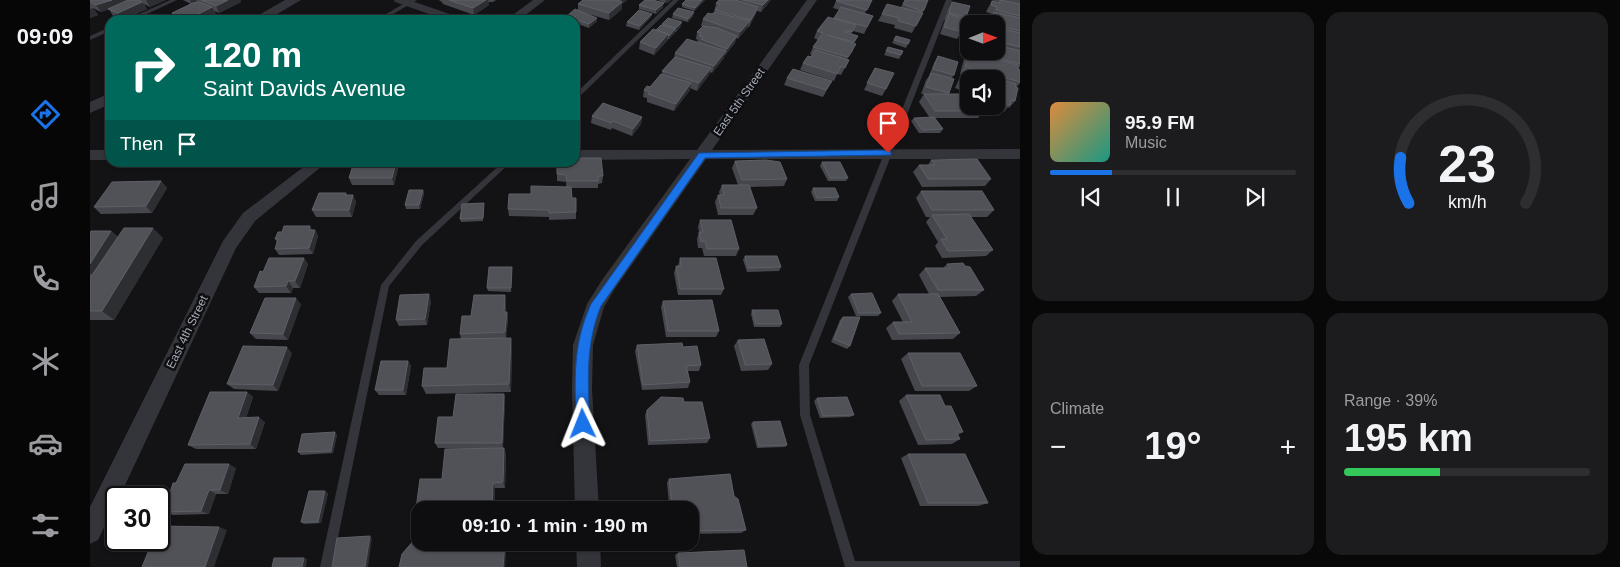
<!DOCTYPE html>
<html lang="en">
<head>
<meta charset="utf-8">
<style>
	body { margin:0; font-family:Helvetica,sans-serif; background:#1c1c1e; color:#f1f3f6; height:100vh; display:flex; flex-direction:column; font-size:19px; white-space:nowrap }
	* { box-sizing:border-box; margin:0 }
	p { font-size:16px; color:#9b9c9f }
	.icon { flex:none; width:28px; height:28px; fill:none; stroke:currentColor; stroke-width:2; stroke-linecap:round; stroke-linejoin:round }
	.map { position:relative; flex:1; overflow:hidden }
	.drawer { display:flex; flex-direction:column; gap:12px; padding:12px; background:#080809; width:600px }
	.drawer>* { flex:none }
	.guide { position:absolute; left:15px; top:15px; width:475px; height:152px; border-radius:15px; box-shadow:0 1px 4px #0004,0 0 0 1px #2e2e30; background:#00695c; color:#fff; overflow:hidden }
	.needle { width:32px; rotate:89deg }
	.fabs { position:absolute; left:870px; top:15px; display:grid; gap:10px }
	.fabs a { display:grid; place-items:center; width:45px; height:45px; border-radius:10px; background:#0e0e10; box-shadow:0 1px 4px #0004,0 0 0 1px #2e2e30; font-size:25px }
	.speed { position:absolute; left:15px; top:486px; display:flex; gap:10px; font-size:25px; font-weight:700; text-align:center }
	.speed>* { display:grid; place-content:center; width:65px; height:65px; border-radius:50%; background:#0e0e10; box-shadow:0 1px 4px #0004,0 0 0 1px #2e2e30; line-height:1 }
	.speed .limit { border:2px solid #111; border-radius:8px; background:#fff; color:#111 }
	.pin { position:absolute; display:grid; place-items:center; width:42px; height:42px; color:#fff; margin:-51px -21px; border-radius:50% 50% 50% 0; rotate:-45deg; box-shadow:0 0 5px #0007 }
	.pin .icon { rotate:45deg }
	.me { position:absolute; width:55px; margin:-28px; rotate:358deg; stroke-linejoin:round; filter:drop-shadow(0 0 4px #0008) }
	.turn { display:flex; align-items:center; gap:18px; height:105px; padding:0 15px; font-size:22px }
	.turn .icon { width:65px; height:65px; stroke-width:2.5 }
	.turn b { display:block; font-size:35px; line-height:42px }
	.then { display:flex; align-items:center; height:48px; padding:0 15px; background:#0003; gap:10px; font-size:19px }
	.big { font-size:38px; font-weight:700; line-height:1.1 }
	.drawer .widget { flex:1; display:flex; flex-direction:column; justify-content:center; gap:8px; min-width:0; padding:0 18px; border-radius:15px; background:#1c1c1e }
	.drawer .dial { align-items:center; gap:0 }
	.dial svg { height:130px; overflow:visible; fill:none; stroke:#2e2e30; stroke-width:7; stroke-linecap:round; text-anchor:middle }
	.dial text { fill:#f1f3f6; stroke:none }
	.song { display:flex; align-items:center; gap:15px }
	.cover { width:60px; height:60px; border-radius:8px; background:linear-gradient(135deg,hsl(30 70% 55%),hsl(170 70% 35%)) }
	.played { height:5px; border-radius:2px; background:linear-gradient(90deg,#1a73e8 25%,#2e2e30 25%) }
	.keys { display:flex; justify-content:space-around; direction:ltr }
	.heat { display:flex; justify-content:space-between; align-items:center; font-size:28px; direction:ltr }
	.charge { height:8px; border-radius:4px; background:linear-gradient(90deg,#34c759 39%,#2e2e30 0) }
	.drawer .tiles { flex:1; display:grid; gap:12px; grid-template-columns:repeat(2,1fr) }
	.trip { position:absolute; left:321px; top:501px; width:288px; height:50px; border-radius:15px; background:#0e0e10; box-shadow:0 1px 4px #0004,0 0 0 1px #2e2e30; font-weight:700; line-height:50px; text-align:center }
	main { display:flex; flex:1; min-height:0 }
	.tab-bar { display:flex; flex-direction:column; width:90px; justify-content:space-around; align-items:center; background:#060606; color:#9b9c9f }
	.tab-bar .icon { width:35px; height:35px }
	.tab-bar .current { color:#1a73e8 }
	.tab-bar b { font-size:22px; color:#f1f3f6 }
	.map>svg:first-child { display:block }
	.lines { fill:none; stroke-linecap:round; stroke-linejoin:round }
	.service { fill:#34353a; fill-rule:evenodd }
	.minor { fill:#34353a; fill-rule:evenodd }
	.tertiary { fill:#34353a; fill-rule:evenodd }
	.wall { fill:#46474d }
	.shaded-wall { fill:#2d2e32 }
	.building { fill:#505258; stroke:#5d6067 }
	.route { fill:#1a73e8; stroke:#114b97 }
	.labels { text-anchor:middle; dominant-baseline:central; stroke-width:5; stroke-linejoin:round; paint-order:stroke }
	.street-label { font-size:12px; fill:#a4aab6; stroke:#0e0e10 }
</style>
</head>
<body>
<main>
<nav class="tab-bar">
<b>09:09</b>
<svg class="icon current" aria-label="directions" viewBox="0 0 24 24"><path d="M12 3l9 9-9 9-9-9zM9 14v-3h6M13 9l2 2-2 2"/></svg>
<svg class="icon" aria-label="music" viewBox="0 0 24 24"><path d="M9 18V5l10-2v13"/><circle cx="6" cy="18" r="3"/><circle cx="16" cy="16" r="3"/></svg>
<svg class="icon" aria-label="phone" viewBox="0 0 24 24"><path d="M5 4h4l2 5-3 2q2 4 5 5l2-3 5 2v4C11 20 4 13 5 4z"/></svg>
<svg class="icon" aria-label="climate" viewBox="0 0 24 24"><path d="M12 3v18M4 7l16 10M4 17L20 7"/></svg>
<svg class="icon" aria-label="car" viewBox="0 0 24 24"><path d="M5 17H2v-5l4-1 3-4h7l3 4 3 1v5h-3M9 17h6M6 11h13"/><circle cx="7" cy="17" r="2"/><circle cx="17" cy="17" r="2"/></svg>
<svg class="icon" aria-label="filters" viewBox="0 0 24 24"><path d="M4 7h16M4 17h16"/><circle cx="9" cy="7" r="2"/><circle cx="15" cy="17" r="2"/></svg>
</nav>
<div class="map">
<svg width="930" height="567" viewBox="0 0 930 567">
	<rect width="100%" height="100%" fill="#131315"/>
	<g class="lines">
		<path class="service" d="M80 0H87L44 20H36Z
			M320 0H327L293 20H286Z
			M583 0H589L487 99 485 100V94Z
			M856 0H862L719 365 720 415 765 561H930V567H755L710 415 709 365Z
			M20 27V31L0 40V36Z
			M413 162H421L332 245 299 286 242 567H230L291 285 326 241Z"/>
		<path class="minor" d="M304 0H319L371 18 373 20H356L305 2Z
			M443 0H455L429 20H416Z
			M717 0H727L622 150 930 149V159H616L524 290 514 307 503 345 502 389 509 510H485L482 389 483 345 497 304 512 280 600 159 485 160V150H607Z
			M0 150H20V160H0Z
			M220 162H237L165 221 146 248 29 498H26V502L8 540 0 544V507L133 241 153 213Z
			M486 542H510L511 567H487Z"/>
		<path class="tertiary" d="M195 0H211L177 20H160Z
			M20 93V104L0 113V102Z"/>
	</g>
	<path class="wall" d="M0 0H76L60 7 54 4 57 9 32 20 23 16 19 9 11 12 3 8 8 15 0 18Z
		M93 0H150L151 2 129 13 124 11 126 14 114 20H75L84 17 82 13 101 4Z
		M349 0H406L403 2H398L399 5 384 15 353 4 352 2 350 1Z
		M493 0H537L532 4V9L519 20 488 11V4Z
		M568 0H581L579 2 575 3Z
		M596 0H615L604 11 592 7V4Z
		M629 0H683H681L671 12 667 11 659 27H658L657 28 648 39 646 38 645 43 634 56V58L622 73 620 72 619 75 607 91 600 88V90L584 111 557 102V98L553 97 554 90 560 87 572 74V71L584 58 585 53 607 42 608 40 606 39 607 32 613 26H611L613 19 624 13 626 3Z
		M782 0 775 13 783 16 774 34 763 31 761 34 768 36 764 43 763 51 757 59 759 60 751 75 747 74 744 81 710 70 713 63 722 55 720 54 723 47 728 40 724 38 727 31 744 19 750 10 743 8 746 1Z
		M815 0 834 10 822 33 804 28 805 25 788 21 792 14 811 7Z
		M901 0H930V66L928 69 930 70V83L926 88 925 101 919 108 918 107 914 112 896 106H906V79H879V106L894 111 888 118H844L853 129 850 133H829L821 121 824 118H840L829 102 834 94H831L836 80 839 76 844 63 848 56 864 75 861 79 859 94H869L870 90 865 88 871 75 870 74 874 59 879 52 900 58 902 51H906V24H898L899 19 902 14 896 12 898 8 902 1 909 2Z
		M862 2 876 17 872 32 867 39 850 34 855 20H854L858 9Z
		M549 5 573 7 566 14 549 9Z
		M604 12 603 16 598 22 582 18 583 14Z
		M562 14 561 17 549 30 536 26 537 22Z
		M478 15 507 21 499 28 485 23V20L478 18Z
		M572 24 591 26 586 32H585L579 39H578L577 41 564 55 549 49 550 42 566 30 572 25Z
		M806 36 820 40 816 48 802 43Z
		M798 47 813 51 809 59 794 55Z
		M785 68 796 89 792 96 774 90Z
		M697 78 742 81 733 97 694 85Z
		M502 116 552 117 551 124 542 136 522 128 521 130 501 123Z
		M841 160 901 179 895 186 832 187 823 172 829 165H838Z
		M645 161 697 179 694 186 660 187 667 208 663 215H628L625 202 628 195H630L629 192 632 185H648L642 168Z
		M264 162H306L308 169 304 185H262L259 178Z
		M467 162 513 176 512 183 508 184V188H481L482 198H486V219L459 220V217L419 216 418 209 441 194 476 187V182L467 181Z
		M732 162 758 178 756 181H738L730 166Z
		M71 181 77 188 62 213 11 214 4 207Z
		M723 188 749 197 747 201H725L721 192Z
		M333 190 334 194 330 209H316L315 205Z
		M831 191 904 210 897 217H880L903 250 896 256 852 258 845 246 848 242 836 222 840 217H836L826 198Z
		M256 193 257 195H263L266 202 262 217H226L222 210Z
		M394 207 393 221 371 222 370 219Z
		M610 220 649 249 646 256H614L612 248H608L607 239 609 232 608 227Z
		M220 226 222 230H225L228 236 223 254 189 255 185 249 187 242 185 239 192 232Z
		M21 231 28 237 73 238 24 320H0V278L2 276 0 277V233Z
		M655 256 691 267 689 271 657 272 653 260Z
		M214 258 218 264 210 288H203L201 293H169L164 287 173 272Z
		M590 258 634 289 631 295H588L584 273 586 266H588Z
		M857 264 875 266 894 290 886 296 850 297 870 333 863 339 802 340 796 328 803 322H813L802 301 808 294H839L829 275 835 268H853Z
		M422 267 421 292 398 291 397 288Z
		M761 294 791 313 788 316H766L758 297Z
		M341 301 337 325 309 326 306 320Z
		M416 301V312H417L418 319 416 338 422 346 421 392 336 394 332 386 357 368 371 339 370 334 381 316Z
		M573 301 629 331 626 337H576L571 307Z
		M211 304 198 340 166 339 160 333Z
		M662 310 692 324 690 327H664L661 314Z
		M753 317 760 346 757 349 741 342 750 320Z
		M648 340 682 364 678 370 651 371 644 346Z
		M547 345 593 347 611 365 609 371H598L600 382 598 388 552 390 545 351Z
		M202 353 188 391 144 389 137 384Z
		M818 353 887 386 879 391H825L811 359Z
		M318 361 321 366 316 395H289L285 390Z
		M157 392 163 397 156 418 175 422 166 449H106L98 445Z
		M414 394 415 400 413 448 416 454 415 488H405L404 510H330V513L326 509 352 479 406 448H348L345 443 363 417Z
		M816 395 855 406 873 432 868 435 870 439 862 444 828 445 809 401Z
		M727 398 764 415 760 417 730 418 724 401Z
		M594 402 620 438 617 443 558 445 555 415 557 410Z
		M663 422 697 445 695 447 667 448 661 424Z
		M247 435 243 453 211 455 208 452Z
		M818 454 898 503 888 506H830L811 458Z
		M146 468 138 494H126L119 514 83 515 74 512Z
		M579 479 644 496 656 530 651 533 600 534V510H574L573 507 576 504 579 503 577 483Z
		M238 493 231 523 214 524 211 522Z
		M588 553 657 567H587L585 555Z"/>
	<path class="shaded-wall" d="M22 0H37L35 4 11 12 6 5Z
		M56 0H76L60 7Z
		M100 0H106L107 2 102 4Z
		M138 0H150L151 2 129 13 126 6Z
		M396 0H398L399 5 384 15 383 8Z
		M531 0H537L532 4V9L519 20V13L531 3Z
		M576 0H581L579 2 575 3Z
		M612 0H615L604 11 605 8Z
		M678 0H681L671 12 673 5Z
		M52 2 57 9 32 20 28 13Z
		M574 3 573 7 566 14V10Z
		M122 7 126 14 114 20H97Z
		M668 7 666 14 659 27 661 20Z
		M3 8 8 15 0 18V9Z
		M604 12 603 16 598 22V19Z
		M562 14 561 17 549 30 550 26Z
		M507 18V21L499 28V24Z
		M660 21 657 28 648 39 650 32Z
		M592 22 591 26 586 32V28Z
		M585 29V33L579 39V36Z
		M490 32V36L485 40V36Z
		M578 34 577 41 564 55 566 48Z
		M647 36 645 43 635 56 637 49Z
		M636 51 634 58 622 73 624 66Z
		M621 68 619 75 607 91 609 83Z
		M601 83 600 90 584 111 586 104Z
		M552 117 551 124 542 136 543 129Z
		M306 162 308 169 304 185 302 178Z
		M71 181 77 188 62 213 56 206Z
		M333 190 334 194 330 209 329 205Z
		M263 195 266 202 262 217 259 210Z
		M220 226 224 232 225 230 228 236 223 254 219 248V230Z
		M63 228 73 238 24 320 12 311Z
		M21 231 28 238 4 276 0 273V264Z
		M214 258 218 264 210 288 205 281Z
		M198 281 203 288 201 293 196 286Z
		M339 294 341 301 337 325 335 319Z
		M415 295 416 301 415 318 414 312Z
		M206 298 211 304 198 340 193 334Z
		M417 312 418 319 416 338 415 332Z
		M421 338 422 346 421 392 419 384Z
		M197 347 202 353 188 391 183 385Z
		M318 361 321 366 316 395 313 390Z
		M157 392 163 397 154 423 148 418Z
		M414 394 415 400 413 448 412 443Z
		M169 417 175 422 166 449 160 444Z
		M245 432 247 435 243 453 241 451Z
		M414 448 416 454 415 488 413 482Z
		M139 464 146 468 138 494 130 490Z
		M403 483 405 488 404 510 402 507Z
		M119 490 126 494 119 514 111 511Z
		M235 491 238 493 231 523 228 522Z
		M129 527 137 530 124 567H115Z
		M280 536 282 538 278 567H275Z
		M415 542H417L415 567H413Z
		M214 558 217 559 216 567H212Z"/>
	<path class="building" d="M0 0H22L6 5 0 2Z
		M38 0H48L52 2 28 13 18 9Z
		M111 0H138L126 6Z
		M359 0H396L383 8Z
		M493 0H527L532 2 519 13 488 4Z
		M555 0H563L574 3 566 10 549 5Z
		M596 0H612L605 8 592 4Z
		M629 0H645L668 7 661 20 625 10 630 4 626 3Z
		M653 0H678L673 5Z
		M747 0H782L777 10 746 1Z
		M815 0H838L834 10 831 11 813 4Z
		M910 0 930 4V16L906 10 907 7 901 5 902 1 910 3Z
		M109 2 122 7 97 20 82 13 103 3Z
		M862 2 880 6 876 17 859 13Z
		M797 4 833 13 826 26 808 21 809 18 792 14Z
		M751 7 783 16 777 27 744 18Z
		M588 8 604 12 598 19 583 14Z
		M485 9 507 18 499 24 483 19 486 17 478 15Z
		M549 10 562 14 550 26 537 22Z
		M625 12 660 21 650 32 613 19 618 13 622 14Z
		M904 12 930 18V31L906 25V24H901Z
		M859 14 876 19 872 32 854 27Z
		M82 16 90 20H75Z
		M738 17 766 25 762 32 756 31 755 32 768 36 764 42 737 35 766 44 758 57 723 47 733 33 727 31Z
		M578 18 592 22 586 28 572 24Z
		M571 25 585 29 579 36 578 35V34L566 30Z
		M613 26 627 28 647 36 637 49 611 39 613 37 609 36 611 33 607 32Z
		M906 27 930 33V47L906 41Z
		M563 29 578 34 566 48 550 42Z
		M485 31 490 32 485 36Z
		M806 36 820 40 818 44 804 40Z
		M597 39 636 51 624 66 585 53Z
		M907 45 930 51V64L904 57 905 51H906Z
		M798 47 813 51 811 55 796 51Z
		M725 50 759 60 755 68 751 66 747 74 713 63 718 56 721 57Z
		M879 52 928 65V69L930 70V82L875 67Z
		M848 56 868 62 864 75 843 69Z
		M585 57 621 68 609 83 572 71Z
		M785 68 804 73 796 89 777 83Z
		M703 69 742 81 736 90 697 78Z
		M874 69 926 84 925 87 928 88 925 101 921 100 920 105 906 100V79H879V92L873 91 875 82 870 81Z
		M841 73 864 79 859 93 836 87Z
		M571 74 601 83 586 104 558 94 560 92 554 90 557 86 560 87Z
		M834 94H879V106H890L894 111H845Z
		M513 103 552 117 543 129 523 121 521 123 502 116Z
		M844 117 853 129 832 130 824 118Z
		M485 158H511L513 176H508V181H477L476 175 467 174V162H485Z
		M887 159 901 179H838L829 165H845L841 160Z
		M676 160 690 162 697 179 652 180 645 161Z
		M264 162H306L302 178H259Z
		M732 162H750L758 178H740Z
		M71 181 56 206 4 207 22 182Z
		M632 185H659L667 208H631L628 195H634Z
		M441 186 481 187 482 198H486V212L459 213V210L418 209 419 194H441Z
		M723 188H745L749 197 727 198Z
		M319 190H333L329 205H315Z
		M831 191H892L904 210H842Z
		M229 193H256L255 195H263L259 210H222Z
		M394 203 393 218 370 219 372 204Z
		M879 214 903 250 858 251 851 239H857L842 215Z
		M610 220H641L649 249H617L615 241 611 242 609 232H613Z
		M194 226H220L219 230H225L219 248 185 249 188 239H185L188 232H192Z
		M34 228H63L12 311H0V278Z
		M1 231H21L0 264V233Z
		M655 256H687L691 267 658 268Z
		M179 258H214L205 281H198L196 286 164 287 170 271 173 272Z
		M590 258H626L634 289H590L586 266H591Z
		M873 263 875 266 880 267 894 290H848L835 268H860L857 264Z
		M399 267H422L421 288H397Z
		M782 293 791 313H769L761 294Z
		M339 294 335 319 306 320 310 295Z
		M808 294H848L870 333 809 334 803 322H822Z
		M384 295H415L414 312H417L415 332 370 334 372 316H381Z
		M175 298H206L193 334 160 333Z
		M622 300 629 331H578L573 301Z
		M662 310H688L692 324H666Z
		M753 317H770L760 346 744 339Z
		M421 338 419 384 332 386 334 368H357L360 339Z
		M674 339 682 364 655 365 648 340Z
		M592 343 593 347 607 346 611 365 596 366 600 382 553 385 547 345Z
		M153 346 197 347 183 385 137 384Z
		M818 353H870L887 386H832Z
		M291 361H318L313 390H285Z
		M120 392H157L148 418 169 417 160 444 98 445Z
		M366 394H414L412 443H345L348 417H363Z
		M816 395H850L855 406H861L873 432H866L870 439 836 440Z
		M571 397 593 398 594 402H612L620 438 560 441 557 410Z
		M757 397 764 415 733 416 727 398Z
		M690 421 697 445 669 446 663 422Z
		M245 432 241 451 208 452 212 434Z
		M414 448 413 482 403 483 402 507 326 509 330 479H352L355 449Z
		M818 454H875L898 503H838Z
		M95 464H139L130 490H119L111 511 74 512 83 483H86Z
		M640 474 644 496 648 499 656 530 600 531V510H577L576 504 582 503 579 479Z
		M219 491H235L228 522H211Z
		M69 526 129 527 115 567H52L63 540H69Z
		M280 536 275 567H242L247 538Z
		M330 538V542H415L413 567H309L312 554 325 539Z
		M654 550 657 567H590L588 553Z
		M184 558H214L212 567H182Z"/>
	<path class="route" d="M798 150 801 151V155L615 158 511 306C495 345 498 383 500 424L498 428 493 430 488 428 486 424C485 379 482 346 501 304L609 153Z"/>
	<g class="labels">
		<g class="street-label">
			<text transform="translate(649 102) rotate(-55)">East 5th Street</text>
			<text transform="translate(97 332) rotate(-64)">East 4th Street</text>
		</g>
	</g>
</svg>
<div class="fabs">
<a><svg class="needle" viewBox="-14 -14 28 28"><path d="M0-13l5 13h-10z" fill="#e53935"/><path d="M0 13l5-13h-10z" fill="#9b9c9f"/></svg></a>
<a><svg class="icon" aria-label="sound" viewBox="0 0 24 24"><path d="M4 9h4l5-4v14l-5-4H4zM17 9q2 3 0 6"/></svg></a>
</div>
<div class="speed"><div class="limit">30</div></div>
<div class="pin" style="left:798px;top:153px;background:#d93025"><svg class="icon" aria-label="arrive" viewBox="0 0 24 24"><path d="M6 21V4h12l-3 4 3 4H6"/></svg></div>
<svg class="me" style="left:493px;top:424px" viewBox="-20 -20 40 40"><path d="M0-17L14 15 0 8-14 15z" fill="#1a73e8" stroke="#fff" stroke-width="4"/></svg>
<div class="trip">09:10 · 1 min · 190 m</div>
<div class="guide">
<div class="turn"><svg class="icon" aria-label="right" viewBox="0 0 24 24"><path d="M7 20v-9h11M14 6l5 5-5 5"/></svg><div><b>120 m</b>Saint Davids Avenue</div></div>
<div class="then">Then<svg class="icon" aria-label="arrive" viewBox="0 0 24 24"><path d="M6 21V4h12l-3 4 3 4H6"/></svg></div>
</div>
</div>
<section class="drawer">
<div class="tiles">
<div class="widget">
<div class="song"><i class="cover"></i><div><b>95.9 FM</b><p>Music</p></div></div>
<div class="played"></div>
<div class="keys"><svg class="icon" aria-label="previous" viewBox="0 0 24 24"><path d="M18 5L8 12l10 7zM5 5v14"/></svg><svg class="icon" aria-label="pause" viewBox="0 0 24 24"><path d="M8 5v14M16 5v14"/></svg><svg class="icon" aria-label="next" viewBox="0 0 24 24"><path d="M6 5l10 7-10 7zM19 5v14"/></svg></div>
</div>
<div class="widget dial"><svg viewBox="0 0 100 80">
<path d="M14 69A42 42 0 1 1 86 69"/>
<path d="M14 69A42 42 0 0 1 9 41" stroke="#1a73e8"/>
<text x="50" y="56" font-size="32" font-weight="700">23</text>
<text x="50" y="72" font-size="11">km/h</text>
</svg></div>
<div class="widget"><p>Climate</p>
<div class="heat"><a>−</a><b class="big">19°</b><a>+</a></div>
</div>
<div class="widget"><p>Range · 39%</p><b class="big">195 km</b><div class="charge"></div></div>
</div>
</section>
</main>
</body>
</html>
